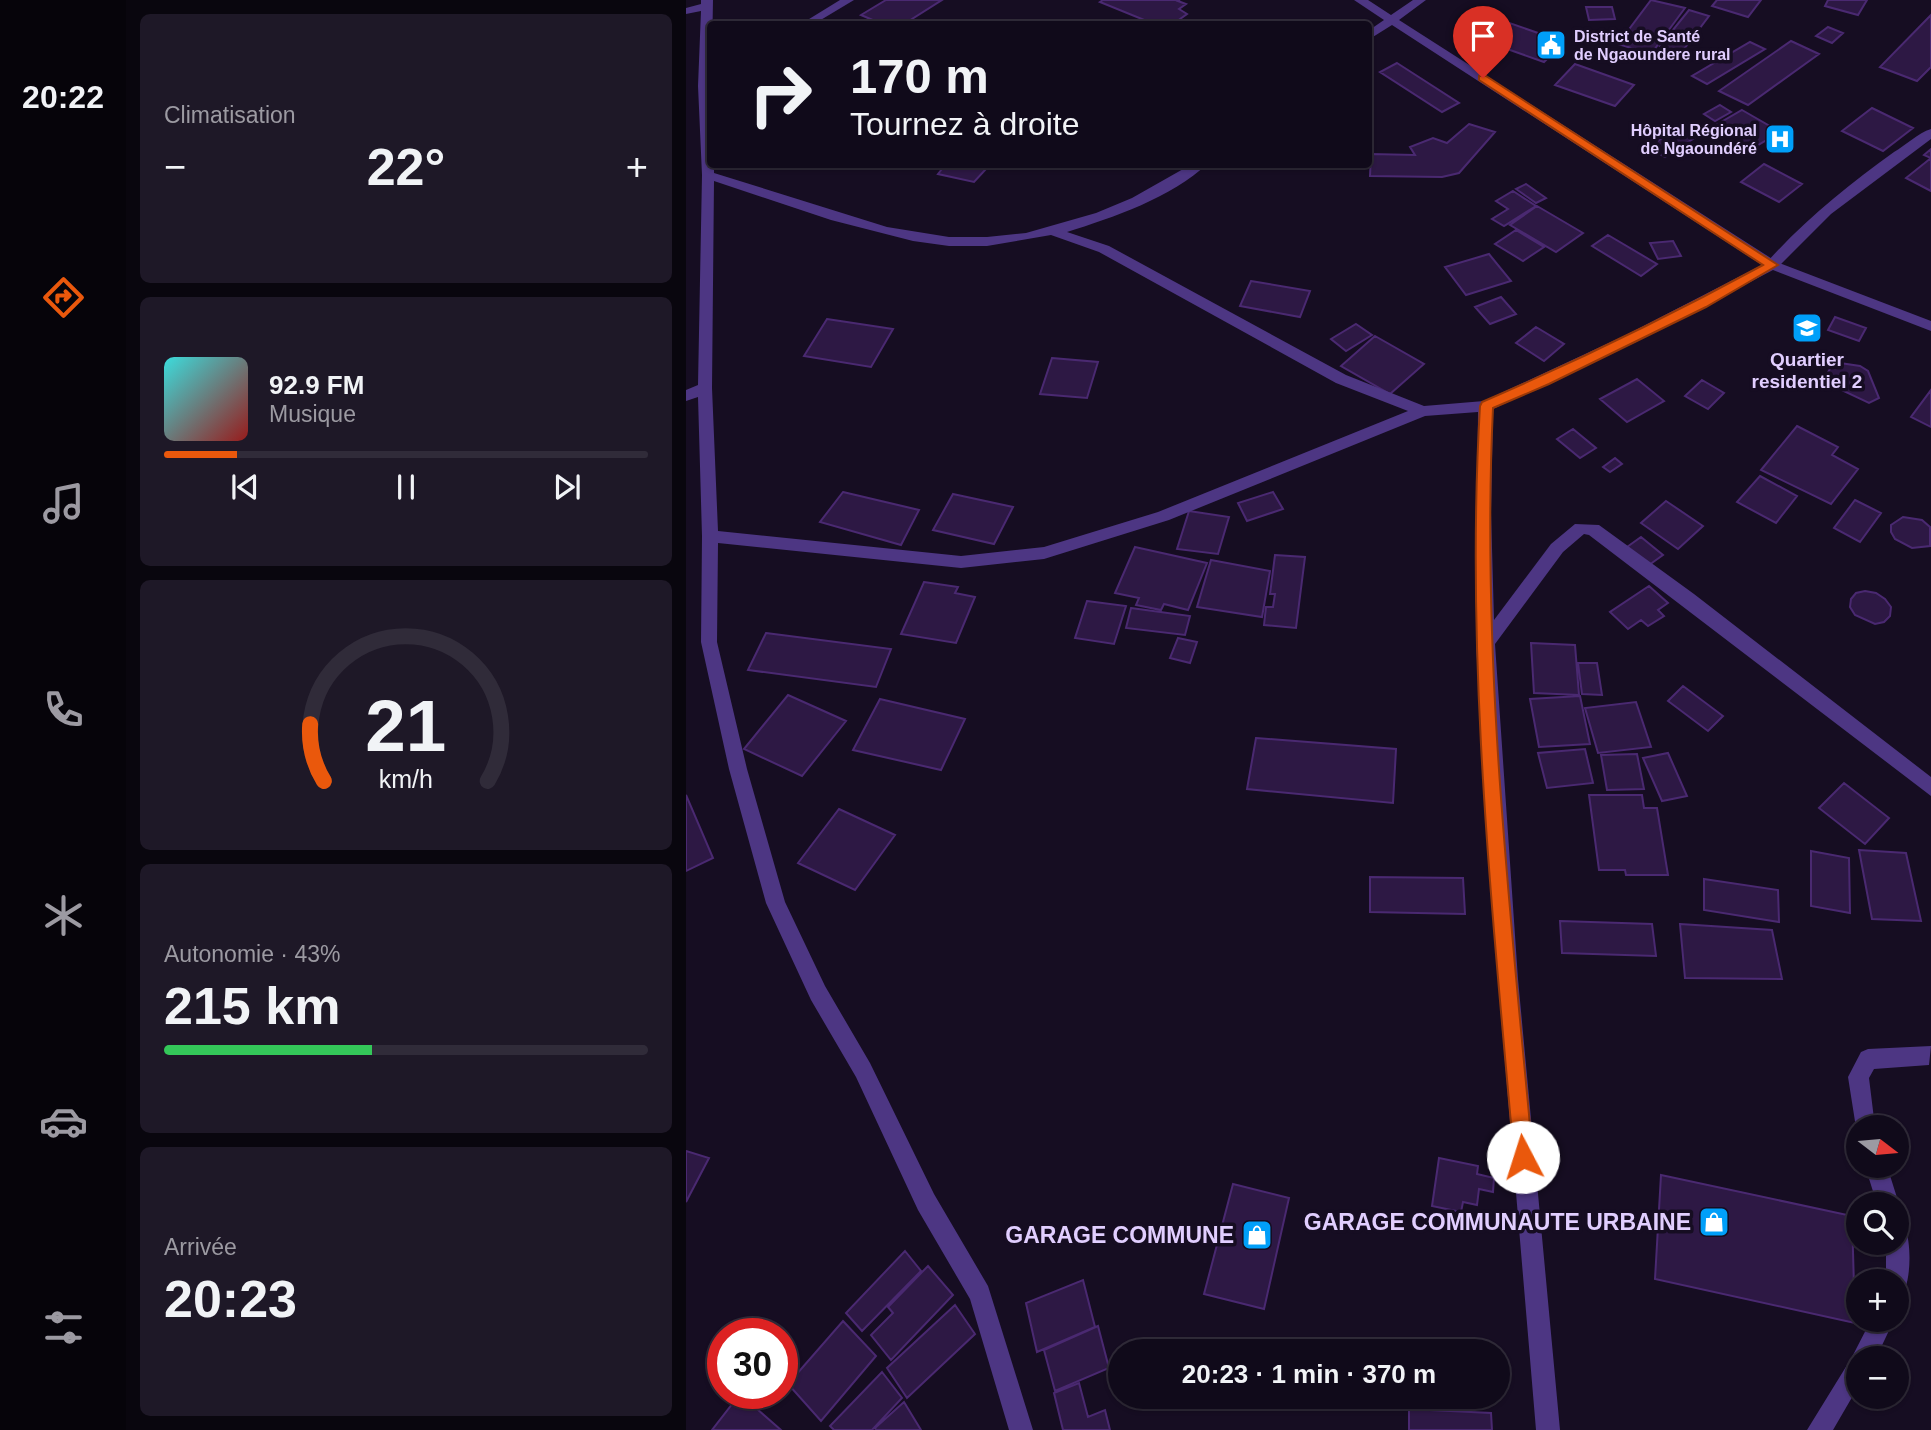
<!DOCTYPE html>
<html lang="fr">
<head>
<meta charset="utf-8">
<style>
	body { margin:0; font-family:Helvetica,sans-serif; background:#1e1827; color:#f1f3f6; height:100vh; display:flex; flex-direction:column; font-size:26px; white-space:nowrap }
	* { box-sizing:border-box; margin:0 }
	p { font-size:23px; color:#9c9aa2 }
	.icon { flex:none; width:38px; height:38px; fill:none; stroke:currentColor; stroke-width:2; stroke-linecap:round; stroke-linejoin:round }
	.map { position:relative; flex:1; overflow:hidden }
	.details { display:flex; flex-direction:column; gap:14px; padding:14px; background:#09060e; width:560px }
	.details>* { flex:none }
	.guide { position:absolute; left:21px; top:21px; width:665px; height:147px; border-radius:7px; box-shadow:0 2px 5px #0004,0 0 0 2px #302b39; background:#100a1a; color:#f1f3f6; overflow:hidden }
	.needle { width:46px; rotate:106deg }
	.fabs { position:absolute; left:1160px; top:1115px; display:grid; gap:14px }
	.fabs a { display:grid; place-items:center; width:63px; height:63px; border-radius:50%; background:#100a1a; box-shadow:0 2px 5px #0004,0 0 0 2px #302b39; font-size:35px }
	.speed { position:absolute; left:21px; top:1318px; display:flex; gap:14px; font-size:35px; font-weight:700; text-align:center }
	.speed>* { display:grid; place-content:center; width:91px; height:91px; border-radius:50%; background:#100a1a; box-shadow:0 2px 5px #0004,0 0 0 2px #302b39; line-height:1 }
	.speed .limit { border:10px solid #d22; background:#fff; color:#111 }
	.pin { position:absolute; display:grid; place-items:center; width:60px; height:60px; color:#fff; margin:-72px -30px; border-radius:50% 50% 50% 0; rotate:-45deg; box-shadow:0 0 7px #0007 }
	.pin .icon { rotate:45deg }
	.me { position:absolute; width:77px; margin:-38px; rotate:355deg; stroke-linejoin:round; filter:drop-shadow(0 0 5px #0008) }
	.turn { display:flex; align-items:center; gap:24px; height:147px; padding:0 28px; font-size:32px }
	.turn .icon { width:91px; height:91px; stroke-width:2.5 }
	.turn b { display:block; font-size:49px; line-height:60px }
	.big { font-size:52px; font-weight:700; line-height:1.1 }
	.details .card { flex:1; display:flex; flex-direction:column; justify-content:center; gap:10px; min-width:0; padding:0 24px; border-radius:10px; background:#1e1827 }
	.details .dial { align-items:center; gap:0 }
	.dial svg { height:182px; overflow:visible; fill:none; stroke:#302b39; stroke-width:7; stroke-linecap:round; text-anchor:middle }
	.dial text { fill:#f1f3f6; stroke:none }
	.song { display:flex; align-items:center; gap:21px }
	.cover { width:84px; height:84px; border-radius:10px; background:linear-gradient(135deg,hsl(180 70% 55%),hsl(0 70% 35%)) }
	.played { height:7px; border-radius:4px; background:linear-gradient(90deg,#ea580c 15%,#302b39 15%) }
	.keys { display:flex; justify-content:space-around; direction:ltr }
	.heat { display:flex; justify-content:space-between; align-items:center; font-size:38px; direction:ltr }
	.charge { height:10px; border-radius:5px; background:linear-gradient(90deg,#34c759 43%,#302b39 0) }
	.trip { position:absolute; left:422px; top:1339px; width:402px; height:70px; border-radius:35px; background:#100a1a; box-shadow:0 2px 5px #0004,0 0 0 2px #302b39; font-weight:700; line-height:70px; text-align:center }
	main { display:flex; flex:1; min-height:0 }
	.tab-bar { display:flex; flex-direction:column; width:126px; justify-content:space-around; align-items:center; background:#06040a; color:#9c9aa2 }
	.tab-bar .icon { width:49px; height:49px }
	.tab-bar .current { color:#ea580c }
	.tab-bar b { font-size:32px; color:#f1f3f6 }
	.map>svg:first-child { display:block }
	.building { fill:#2d1844; stroke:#4a2971; stroke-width:2 }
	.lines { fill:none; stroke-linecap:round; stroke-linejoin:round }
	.service { fill:#4d3683; fill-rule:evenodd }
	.minor { fill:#4d3683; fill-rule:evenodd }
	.route { fill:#ea580c; stroke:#983908; stroke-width:2 }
	.labels { text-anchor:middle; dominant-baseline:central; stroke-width:7; stroke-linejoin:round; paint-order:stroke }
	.far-poi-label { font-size:16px; font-weight:bold; fill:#e1ceff; stroke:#160d22; text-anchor:start }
	.poi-label { font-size:19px; font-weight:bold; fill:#e1ceff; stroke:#160d22 }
	.near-poi-label { font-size:23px; font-weight:bold; fill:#e1ceff; stroke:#160d22; text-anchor:end }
</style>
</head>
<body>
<main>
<nav class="tab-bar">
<b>20:22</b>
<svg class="icon current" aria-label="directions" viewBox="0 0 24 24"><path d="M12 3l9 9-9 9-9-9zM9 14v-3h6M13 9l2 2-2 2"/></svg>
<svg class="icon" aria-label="music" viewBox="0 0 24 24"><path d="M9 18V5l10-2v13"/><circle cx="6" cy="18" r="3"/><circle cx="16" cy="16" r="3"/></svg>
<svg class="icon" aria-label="phone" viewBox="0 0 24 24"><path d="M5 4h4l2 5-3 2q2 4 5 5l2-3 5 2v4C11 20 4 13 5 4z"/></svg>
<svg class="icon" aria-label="climate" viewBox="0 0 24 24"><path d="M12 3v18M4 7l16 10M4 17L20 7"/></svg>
<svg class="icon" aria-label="car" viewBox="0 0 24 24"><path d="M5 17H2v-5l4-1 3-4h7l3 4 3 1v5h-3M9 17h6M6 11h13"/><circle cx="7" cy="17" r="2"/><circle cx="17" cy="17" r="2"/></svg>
<svg class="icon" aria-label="filters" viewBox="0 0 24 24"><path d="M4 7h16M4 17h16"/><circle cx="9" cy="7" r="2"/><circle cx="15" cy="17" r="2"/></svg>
</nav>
<section class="details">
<div class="card"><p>Climatisation</p>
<div class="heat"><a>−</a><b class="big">22°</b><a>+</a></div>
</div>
<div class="card">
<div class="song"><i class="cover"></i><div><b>92.9 FM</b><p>Musique</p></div></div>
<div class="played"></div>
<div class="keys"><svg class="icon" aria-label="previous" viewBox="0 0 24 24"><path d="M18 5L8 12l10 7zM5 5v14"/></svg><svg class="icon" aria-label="pause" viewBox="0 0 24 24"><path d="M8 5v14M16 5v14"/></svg><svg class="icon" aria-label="next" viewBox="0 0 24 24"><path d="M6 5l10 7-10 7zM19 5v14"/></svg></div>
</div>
<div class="card dial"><svg viewBox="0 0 100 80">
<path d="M14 69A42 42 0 1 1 86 69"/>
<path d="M14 69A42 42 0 0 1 8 44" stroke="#ea580c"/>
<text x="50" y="56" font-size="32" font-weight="700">21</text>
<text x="50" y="72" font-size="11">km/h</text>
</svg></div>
<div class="card"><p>Autonomie · 43%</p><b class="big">215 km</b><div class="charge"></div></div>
<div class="card"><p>Arrivée</p><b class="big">20:23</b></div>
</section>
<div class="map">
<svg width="1245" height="1430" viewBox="0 0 1245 1430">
	<rect width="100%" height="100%" fill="#160d22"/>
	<path class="building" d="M200 0H256L218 24H196L175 15Z
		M417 0H494L492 1 500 4 493 9 501 14 487 24H468L414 2Z
		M965 0 999 8 965 54 932 44Z
		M1031 0H1075L1062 17 1026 6Z
		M1142 0H1181L1172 15 1139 6Z
		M900 7H926L929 19 903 20Z
		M1003 10 1023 16 995 53 974 46Z
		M1245 15V67L1231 81 1194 67Z
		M806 17 878 42 858 62 784 36Z
		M1142 27 1157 33 1146 43 1130 36Z
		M1105 41 1133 54 1062 105 1033 91Z
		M1064 42 1079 49 1021 84 1006 76Z
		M711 63 773 103 756 112 694 72Z
		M889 64 948 85 929 106 869 85Z
		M1034 105 1045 112 1029 121 1018 114Z
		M1186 108 1227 128 1197 151 1156 131Z
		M1056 110 1094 132 1067 148 1030 125Z
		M783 124 809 132 773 173 756 177 684 176 685 154 729 155 724 147 747 138 761 143Z
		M999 124 1016 133 979 157 962 147Z
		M1245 149V191L1220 178 1245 158 1238 155Z
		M260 164H282L300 169 288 182 252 174Z
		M1078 164 1116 184 1093 202 1055 182Z
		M840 184 860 198 850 203 830 189Z
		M827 191 850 206 818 226 806 219 822 209 810 201Z
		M851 206 897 233 870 252 824 225Z
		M830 230 858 247 837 261 809 244Z
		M922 235 971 264 955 276 906 246Z
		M987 241 995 256 972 259 964 243Z
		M803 254 825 281 780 295 759 267Z
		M565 281 624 291 614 317 554 306Z
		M815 297 830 314 804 324 789 307Z
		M1149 317 1180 328 1173 341 1142 330Z
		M141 319 207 329 185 367 118 356Z
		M670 324 686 335 660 351 645 339Z
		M850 327 878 344 858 361 830 343Z
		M689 336 738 364 704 394 655 366Z
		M366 358 412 362 401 398 354 394Z
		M1154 363 1174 366 1182 371 1193 398 1183 403 1147 386 1142 379V372L1146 366Z
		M951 379 978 401 941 422 914 399Z
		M1016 380 1038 393 1022 409 999 396Z
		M1245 390V427L1225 417Z
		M1111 426 1152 447 1146 455 1172 469 1145 504 1075 470Z
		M887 429 910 448 894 458 871 439Z
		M929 458 936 464 924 472 917 467Z
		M1074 476 1111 496 1090 523 1051 502Z
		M157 492 233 510 215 545 134 522Z
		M587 492 597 509 561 521 552 503Z
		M267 494 327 507 308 544 247 530Z
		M1169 500 1195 513 1174 542 1148 528Z
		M980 501 1017 526 992 549 955 523Z
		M503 511 543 517 532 554 491 549Z
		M1217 517 1236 520 1244 527V546L1226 548 1209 539 1205 532V525Z
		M955 537 977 555 963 565 941 547Z
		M449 547 521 563 502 610 478 604 475 610 450 605 453 598 429 593Z
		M589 555 619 557 610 628 578 625 580 607H587L589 594H584Z
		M525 560 584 571 576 617 511 607Z
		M238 582 272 587 269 593 289 597 270 643 215 634Z
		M963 586 982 603 972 610 978 616 962 626 955 620 942 629 924 612Z
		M1179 591 1190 593 1199 599 1205 607 1204 616 1198 622 1189 624 1169 615 1164 607 1165 599 1170 593Z
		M401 601 440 606 428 644 389 638Z
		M445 608 504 616 499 635 440 628Z
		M80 633 205 649 190 687 62 670Z
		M492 638 511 642 504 663 484 658Z
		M845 643 889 645 893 695 848 693Z
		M892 663H911L916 695 896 694Z
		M997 686 1037 716 1022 731 982 701Z
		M102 695 160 721 116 776 58 749Z
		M894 696 904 744 853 747 844 699Z
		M194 699 279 719 255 770 167 750Z
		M950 702 965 747 912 753 899 708Z
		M570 738 710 749 707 803 561 789Z
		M899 749 907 783 861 788 852 753Z
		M982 753 1001 796 976 801 957 758Z
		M951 754 958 789 921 790 915 755Z
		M1158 783 1203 818 1179 844 1133 808Z
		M0 795 27 858 0 871Z
		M903 795H956L958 808H971L982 875H940L939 870H913Z
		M153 809 209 835 169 890 112 863Z
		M1173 850 1220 853 1235 921 1186 919Z
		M1125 851 1163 858 1164 913 1125 906Z
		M684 877 777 878 779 914 684 912Z
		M1018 879 1092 890 1093 922 1018 910Z
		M874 921 966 924 970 956 876 953Z
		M994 924 1086 930 1096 979 999 978Z
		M0 1151 23 1158 0 1202Z
		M753 1158 792 1166 791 1174 808 1178 807 1192 793 1189 791 1205 777 1202 775 1212 746 1206Z
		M975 1175 1166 1216 1169 1323 969 1279Z
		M547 1184 603 1198 578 1309 518 1294Z
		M219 1251 235 1271 176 1331 160 1313Z
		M242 1266 267 1295 205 1360 185 1335 207 1313 202 1307Z
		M397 1280 409 1327 351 1352 340 1303Z
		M269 1305 289 1334 221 1398 201 1368Z
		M157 1321 190 1356 135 1421 102 1384Z
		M412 1326 423 1368 369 1391 358 1350Z
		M196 1372 216 1398 186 1430H148L144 1426Z
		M393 1383 402 1417 419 1410 424 1430H377L368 1393Z
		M54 1394 95 1430H26Z
		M218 1402 235 1430H190L189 1428Z
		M723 1409 805 1413 806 1430H723Z"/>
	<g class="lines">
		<path class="service" d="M1245 129V139L1145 214 1091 268H1081V262C1119 220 1162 185 1208 152 1220 145 1232 133 1245 129Z
			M1245 1046 1243 1065 1188 1069 1183 1078 1189 1127H1172V1135L1171 1134 1162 1077 1175 1052 1182 1049Z
			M1179 1166H1201L1213 1204 1211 1209V1204H1191Z
			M1211 1224 1219 1227C1225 1243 1225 1273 1219 1289L1211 1292V1281H1200V1242H1211Z
			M1185 1320H1208L1190 1358H1172V1387L1147 1430H1121L1166 1357Z"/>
		<path class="minor" d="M15 0H27L24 164H28V173L201 227 263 237H301L340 233 410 213 446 198 506 164H521C487 197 426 218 381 232L423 246 660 375 738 406 798 401 940 335 1076 265 706 25 682 40V31L698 20 668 0H682L705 15 727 0H740L713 20 1091 262 1245 321V331L1087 270 950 342 807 409 805 512 808 620 865 544 889 524 913 525 1008 594 1245 777V796L903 535 898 534 877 552 809 644 832 979 874 1430H850L812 979 790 645 792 412 739 416 483 520 358 559 275 568 32 543 31 642 61 769 99 902 139 986 184 1063 248 1194 302 1286 347 1430H323L284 1299 232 1210 170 1077 125 1000 80 903 43 769 15 642 16 536 12 397 0 401V390L12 385 16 175 12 86 15 11 0 14V8L15 4ZM28 181 145 220 227 241 263 246H301L365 235 413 252 650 383 722 411 472 512 358 547 275 556 32 531 26 388Z
			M154 0H168L128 24H115Z"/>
	</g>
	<path class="route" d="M793 76H800L1092 265 1020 307 863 384 807 408C795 658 824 909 847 1157L844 1164 837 1167 830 1164 828 1157C806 908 779 656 794 406L796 402C891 361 985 315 1077 265L793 80Z"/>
	<defs>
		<g id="civic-square" transform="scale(1.575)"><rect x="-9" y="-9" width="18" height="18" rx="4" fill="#009ff9" stroke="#160d22"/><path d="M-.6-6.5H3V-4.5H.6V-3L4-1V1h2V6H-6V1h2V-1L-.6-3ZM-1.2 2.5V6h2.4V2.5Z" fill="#fff"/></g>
		<g id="hospital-square" transform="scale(1.575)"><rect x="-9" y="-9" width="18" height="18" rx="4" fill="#009ff9" stroke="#160d22"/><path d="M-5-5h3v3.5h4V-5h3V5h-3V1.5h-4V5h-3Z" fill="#fff"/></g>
		<g id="school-square" transform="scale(1.575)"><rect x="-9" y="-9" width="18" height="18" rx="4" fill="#009ff9" stroke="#160d22"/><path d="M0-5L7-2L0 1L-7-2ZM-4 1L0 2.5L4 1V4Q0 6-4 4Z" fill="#fff"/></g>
		<g id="shop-square" transform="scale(1.575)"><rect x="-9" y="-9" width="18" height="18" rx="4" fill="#009ff9" stroke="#160d22"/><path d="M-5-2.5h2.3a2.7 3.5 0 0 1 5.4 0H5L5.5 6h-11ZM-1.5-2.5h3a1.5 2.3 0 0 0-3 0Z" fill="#fff"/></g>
	</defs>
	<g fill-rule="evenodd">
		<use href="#civic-square" x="865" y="45"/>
		<use href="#hospital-square" x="1094" y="139"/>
		<use href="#school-square" x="1121" y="328"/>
		<use href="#shop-square" x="1028" y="1222"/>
		<use href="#shop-square" x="571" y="1235"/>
	</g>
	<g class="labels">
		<g class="far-poi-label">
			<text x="888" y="36">District de Santé<tspan x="888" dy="18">de Ngaoundere rural</tspan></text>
			<text x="1071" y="130" text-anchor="end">Hôpital Régional<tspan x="1071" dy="18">de Ngaoundéré</tspan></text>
		</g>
		<g class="poi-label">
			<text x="1121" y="359">Quartier<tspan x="1121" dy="22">residentiel 2</tspan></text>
		</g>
		<g class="near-poi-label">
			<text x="1005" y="1222">GARAGE COMMUNAUTE URBAINE</text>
			<text x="548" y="1235">GARAGE COMMUNE</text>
		</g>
	</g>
</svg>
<div class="fabs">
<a><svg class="needle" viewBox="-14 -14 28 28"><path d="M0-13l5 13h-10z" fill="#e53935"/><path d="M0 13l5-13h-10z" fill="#9c9aa2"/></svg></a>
<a><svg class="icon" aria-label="search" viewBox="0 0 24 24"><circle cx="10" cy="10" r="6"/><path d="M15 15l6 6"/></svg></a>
<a>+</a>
<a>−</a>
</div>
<div class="speed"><div class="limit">30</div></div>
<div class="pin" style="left:797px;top:78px;background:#d93025"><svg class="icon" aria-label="arrive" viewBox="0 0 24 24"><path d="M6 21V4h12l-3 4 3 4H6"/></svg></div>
<svg class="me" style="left:837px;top:1157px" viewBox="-20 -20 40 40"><circle r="19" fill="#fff"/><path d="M0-13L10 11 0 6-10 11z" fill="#ea580c"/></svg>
<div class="trip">20:23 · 1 min · 370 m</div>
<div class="guide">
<div class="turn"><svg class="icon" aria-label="right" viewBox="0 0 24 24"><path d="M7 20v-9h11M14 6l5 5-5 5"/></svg><div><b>170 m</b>Tournez à droite</div></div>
</div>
</div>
</main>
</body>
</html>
